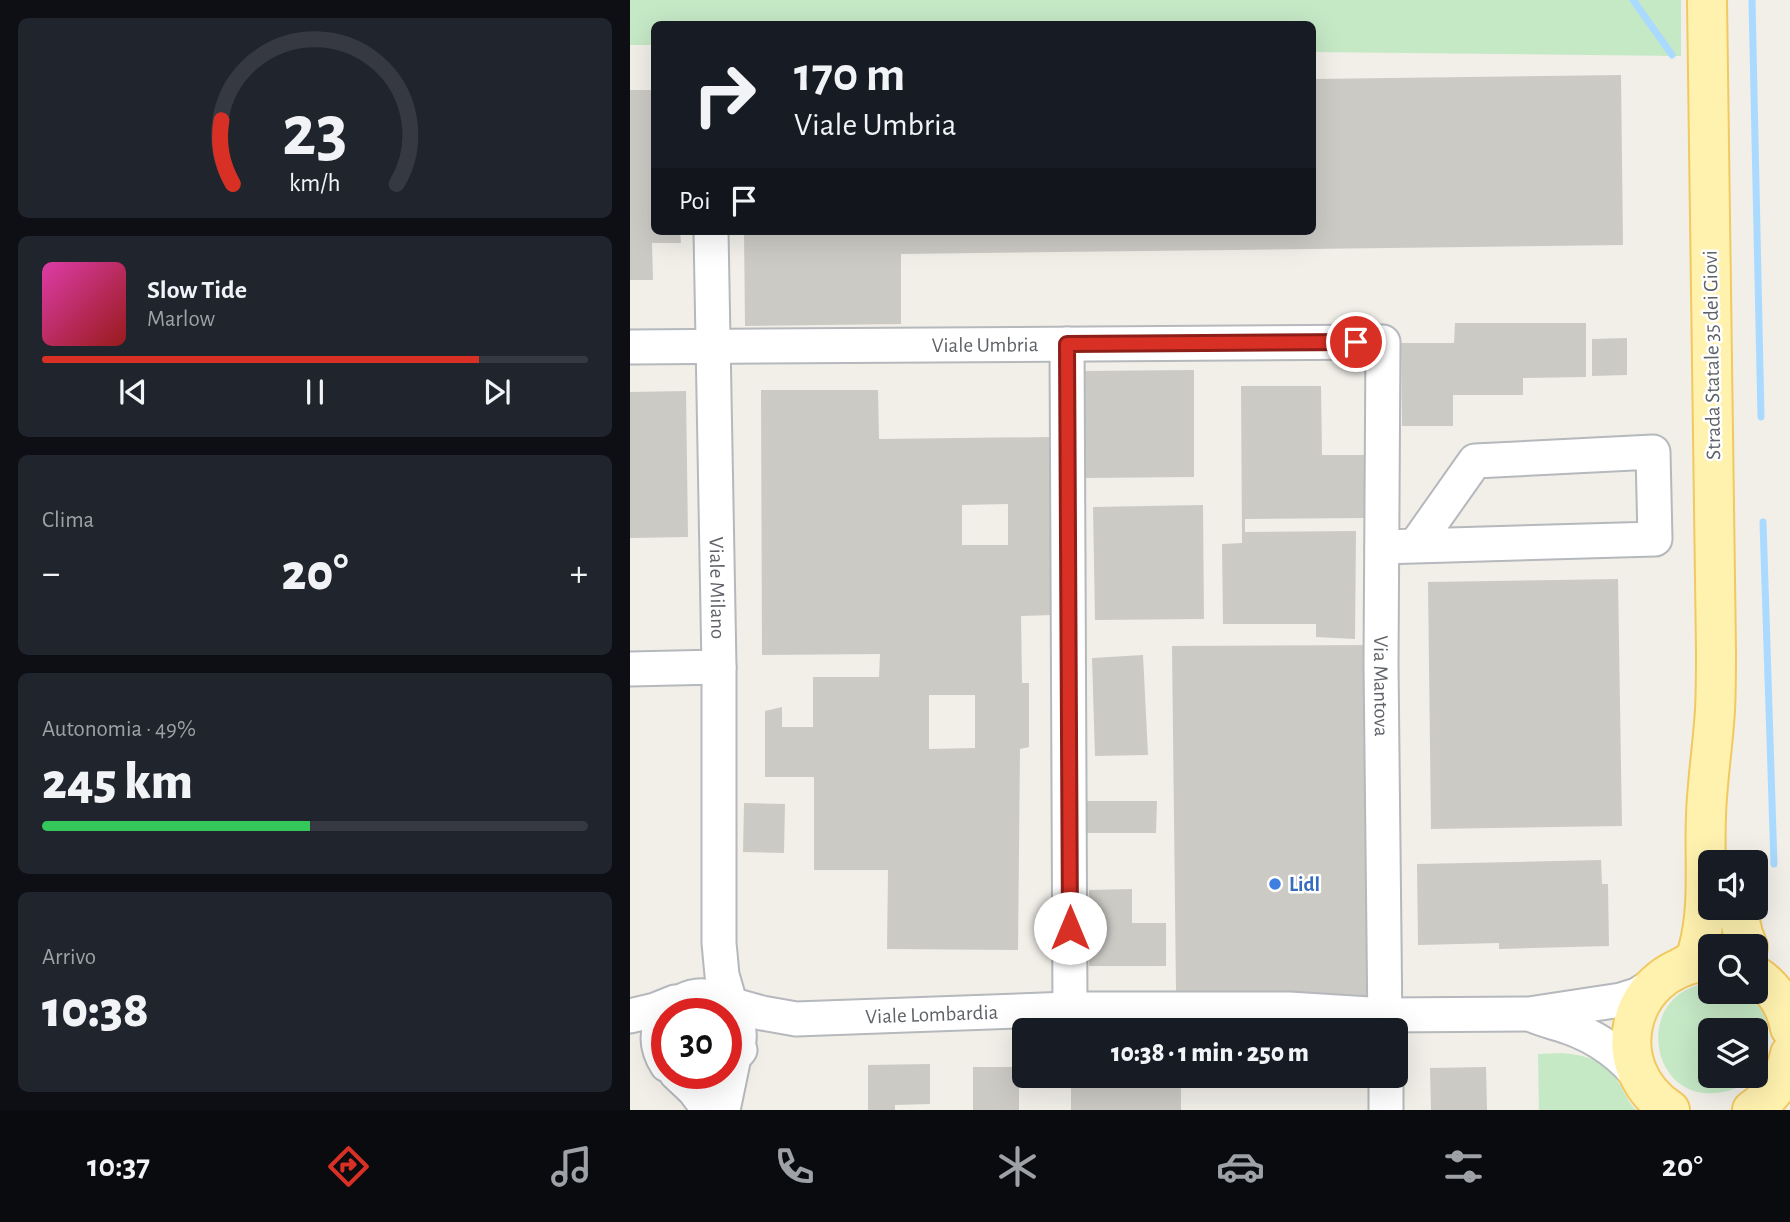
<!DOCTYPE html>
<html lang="it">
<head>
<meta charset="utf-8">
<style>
	body { margin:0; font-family:"Alegreya Sans",sans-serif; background:#20242c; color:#f1f3f6; height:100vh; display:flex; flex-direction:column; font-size:26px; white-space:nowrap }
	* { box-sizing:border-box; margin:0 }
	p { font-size:23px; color:#9ea1a6 }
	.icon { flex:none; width:38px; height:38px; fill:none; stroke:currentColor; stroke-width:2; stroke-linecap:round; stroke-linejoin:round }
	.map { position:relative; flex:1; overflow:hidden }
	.drawer { display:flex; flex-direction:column; gap:18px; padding:18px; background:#0d0f14; width:630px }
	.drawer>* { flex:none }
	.banner { position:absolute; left:21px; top:21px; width:665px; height:214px; border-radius:10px; box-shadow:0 7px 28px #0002; background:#171b24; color:#f1f3f6; overflow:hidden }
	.fabs { position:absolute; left:1068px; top:850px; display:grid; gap:14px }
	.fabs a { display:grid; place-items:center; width:70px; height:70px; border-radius:10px; background:#171b24; box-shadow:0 7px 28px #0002; font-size:35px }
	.speed { position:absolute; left:21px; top:998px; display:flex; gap:14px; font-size:35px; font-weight:700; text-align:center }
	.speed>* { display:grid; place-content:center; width:91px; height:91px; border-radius:50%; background:#171b24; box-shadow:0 7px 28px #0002; line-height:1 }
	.speed .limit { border:10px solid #d22; background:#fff; color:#111 }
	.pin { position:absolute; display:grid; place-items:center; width:60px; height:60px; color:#fff; margin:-30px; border:4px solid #fff; border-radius:50%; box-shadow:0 2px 7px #0007 }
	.me { position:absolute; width:77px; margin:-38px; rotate:0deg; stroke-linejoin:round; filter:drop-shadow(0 0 5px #0008) }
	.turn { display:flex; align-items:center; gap:24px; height:147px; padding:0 28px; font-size:32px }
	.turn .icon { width:91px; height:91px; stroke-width:2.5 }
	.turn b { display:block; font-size:49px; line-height:60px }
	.then { display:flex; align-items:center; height:66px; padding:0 28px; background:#0003; gap:14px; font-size:26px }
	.big { font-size:52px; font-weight:800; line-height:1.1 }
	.drawer .widget { flex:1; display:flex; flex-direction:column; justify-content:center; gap:10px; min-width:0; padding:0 24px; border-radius:10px; background:#20242c }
	.drawer .dial { align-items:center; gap:0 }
	.dial svg { height:182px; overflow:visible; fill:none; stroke:#363941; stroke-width:7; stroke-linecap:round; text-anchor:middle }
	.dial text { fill:#f1f3f6; stroke:none }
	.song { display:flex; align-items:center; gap:21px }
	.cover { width:84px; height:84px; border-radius:10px; background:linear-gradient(135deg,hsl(320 70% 55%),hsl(0 70% 35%)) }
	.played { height:7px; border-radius:4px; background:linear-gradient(90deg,#d93025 80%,#363941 80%) }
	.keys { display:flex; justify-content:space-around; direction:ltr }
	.heat { display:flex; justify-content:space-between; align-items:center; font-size:38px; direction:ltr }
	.charge { height:10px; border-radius:5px; background:linear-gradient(90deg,#34c759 49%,#363941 0) }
	.trip { position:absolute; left:382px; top:1018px; width:396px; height:70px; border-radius:10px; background:#171b24; box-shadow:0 7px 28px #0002; font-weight:800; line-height:70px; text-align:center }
	.menu { display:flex; height:112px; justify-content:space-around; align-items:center; background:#090b0e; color:#9ea1a6 }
	.menu .icon { width:49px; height:49px }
	.menu .active { color:#d93025 }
	.menu b { font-size:32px; color:#f1f3f6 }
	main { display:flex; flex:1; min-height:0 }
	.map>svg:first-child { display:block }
	.green { fill:#c5e8c5 }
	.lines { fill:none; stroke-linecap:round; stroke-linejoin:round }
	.stream { stroke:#aadaff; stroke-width:7 }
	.building { fill:#cccac5; fill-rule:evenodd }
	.minor-casing { stroke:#b5b8bc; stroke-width:37 }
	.major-casing { stroke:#f2c960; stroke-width:42 }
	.minor { stroke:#fff; stroke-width:33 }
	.major { stroke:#fff2af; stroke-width:38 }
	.route-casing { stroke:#8d1f18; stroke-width:18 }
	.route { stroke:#d93025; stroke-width:12 }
	.shop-dot { fill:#3f7fe0; stroke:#fff; stroke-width:2.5 }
	.labels { text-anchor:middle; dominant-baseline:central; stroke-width:5; stroke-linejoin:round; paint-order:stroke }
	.street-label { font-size:21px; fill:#5f6368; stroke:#fff }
	.shop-label { font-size:21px; font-weight:bold; fill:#366cbe; stroke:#fff; text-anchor:start }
</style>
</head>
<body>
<main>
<section class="drawer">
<div class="widget dial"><svg viewBox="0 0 100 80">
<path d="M14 69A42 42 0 1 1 86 69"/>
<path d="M14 69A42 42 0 0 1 9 41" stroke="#d93025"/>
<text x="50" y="56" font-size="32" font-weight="700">23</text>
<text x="50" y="72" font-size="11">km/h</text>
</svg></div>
<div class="widget">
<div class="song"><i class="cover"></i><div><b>Slow Tide</b><p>Marlow</p></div></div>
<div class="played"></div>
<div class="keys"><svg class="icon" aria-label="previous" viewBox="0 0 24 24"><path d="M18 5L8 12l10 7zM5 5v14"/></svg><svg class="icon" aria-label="pause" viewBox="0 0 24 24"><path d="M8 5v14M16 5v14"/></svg><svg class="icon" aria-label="next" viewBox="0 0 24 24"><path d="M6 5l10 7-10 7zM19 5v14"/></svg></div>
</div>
<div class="widget"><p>Clima</p>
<div class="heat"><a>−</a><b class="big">20°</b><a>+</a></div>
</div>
<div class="widget"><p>Autonomia · 49%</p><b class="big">245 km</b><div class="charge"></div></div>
<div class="widget"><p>Arrivo</p><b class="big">10:38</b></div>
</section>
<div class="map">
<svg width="1160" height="1110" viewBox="0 0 1160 1110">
	<rect width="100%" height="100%" fill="#f1efe8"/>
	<path class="green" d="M0 0H1051V56L683 52 682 24H24V45H0Z
		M1080 983V992C1090 992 1104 990 1113 992 1118 994 1123 999 1126 1003 1144 1025 1141 1053 1125 1075V1031H1080V1076H1124C1112 1087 1100 1092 1085 1093 1019 1100 1002 992 1080 983Z
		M932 1053C953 1055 972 1059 985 1077 993 1088 996 1100 1006 1110H909L908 1054Z"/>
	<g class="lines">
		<path class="stream" d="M1003 0 1042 55
			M1122 0 1131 417
			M1133 522 1144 864"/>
	</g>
	<path class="building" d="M991 75 993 245 271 254V324L115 326 114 231H682V79Z
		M0 90H24V231H50L51 243H22L23 280H0Z
		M825 323H956V377L893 378V395H823V426H772L771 343H824Z
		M997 338V375L962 376V339Z
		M564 370V477L454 478V371Z
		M611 386H691L692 455H734V518L615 519V532L726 531 725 639 686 637V624H593L592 544 612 543Z
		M131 390H248L249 439 420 437 422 615 391 616 392 683H399V747L390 749 388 950 257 949 258 870H184V777H135V711L152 707V727H183V677H249L250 654 132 655ZM378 504V545H332V505ZM299 695H345V748L299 749Z
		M56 391 58 537 0 538V392Z
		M573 505 574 619 465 620 463 507Z
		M988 579 992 826 801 829 798 582Z
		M743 645 747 997 546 991 542 646Z
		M513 655 518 755 465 756 462 658Z
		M455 801H527L526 833H455Z
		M114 803 155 804 154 853 113 852Z
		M971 860 972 884H978L979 946 869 949V943L788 945 787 864Z
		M502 889V923H536V966H459V890Z
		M300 1064V1104L265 1105V1110H238V1065Z
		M343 1067H389V1110H343Z
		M856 1067 857 1110H801L800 1068Z
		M441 1076H551V1110H441Z"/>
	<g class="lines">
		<g class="minor-casing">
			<g id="minor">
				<path id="s1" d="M81 231 89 667V943L92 975 105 1020"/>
				<path d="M437 344 440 1009"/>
				<path id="s2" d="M0 347 753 342 751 663 755 1031"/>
				<path d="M752 547 785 546 1025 539 1023 452 845 461 785 546"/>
				<path d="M0 669 89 667"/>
				<path id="s3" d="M89 1001 132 1013 166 1019 440 1009H659L755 1015 899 1014 991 1000 1007 995 1028 982"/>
				<path d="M902 1015C913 1020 926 1023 938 1027 967 1037 994 1056 1012 1081"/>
				<path d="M0 1016 25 1010 45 1002"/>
				<path d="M37 1065C0 1008 90 964 108 1026 112 1041 106 1055 96 1067"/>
				<path d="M46 1073 64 1090 79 1110"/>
				<path d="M756 1076V1110"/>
				<path d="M93 1110 104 1057 110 1050"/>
			</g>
		</g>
		<g class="major-casing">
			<path id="major" d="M1107 908 1113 934 1118 947
				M1050 968C1059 963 1066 960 1068 950 1080 906 1074 861 1076 816 1077 781 1083 745 1085 710 1086 690 1086 670 1086 651L1077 0
				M1125 975C1144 987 1156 1006 1160 1028
				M1040 1110C975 1068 996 972 1073 962
				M1122 1110C1142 1097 1155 1078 1160 1054"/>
		</g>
		<use href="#minor" class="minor"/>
		<use href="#major" class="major"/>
	</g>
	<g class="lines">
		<g class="route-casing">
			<path id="route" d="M440 928 437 344 726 342"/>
		</g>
		<use href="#route" class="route"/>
	</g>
	<circle class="shop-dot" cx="645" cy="884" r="7"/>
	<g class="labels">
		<g class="street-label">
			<text stroke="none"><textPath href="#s2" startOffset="355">Viale Umbria</textPath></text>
			<text transform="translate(1082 355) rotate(-91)">Strada Statale 35 dei Giovi</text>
			<text stroke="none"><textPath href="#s1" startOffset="357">Viale Milano</textPath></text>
			<text stroke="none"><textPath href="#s2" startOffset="1097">Via Mantova</textPath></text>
			<text stroke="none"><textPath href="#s3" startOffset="215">Viale Lombardia</textPath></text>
		</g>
		<g class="shop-label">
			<text x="659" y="884">Lidl</text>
		</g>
	</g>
</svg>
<div class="fabs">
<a><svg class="icon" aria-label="sound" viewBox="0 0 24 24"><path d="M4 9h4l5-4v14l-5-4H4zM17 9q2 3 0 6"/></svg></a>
<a><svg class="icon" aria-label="search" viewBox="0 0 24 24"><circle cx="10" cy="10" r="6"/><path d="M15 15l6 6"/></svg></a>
<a><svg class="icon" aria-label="layers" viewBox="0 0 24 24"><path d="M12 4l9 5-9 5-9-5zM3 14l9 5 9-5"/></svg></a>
</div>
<div class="speed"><div class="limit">30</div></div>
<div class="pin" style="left:726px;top:342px;background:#d93025"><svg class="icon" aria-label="arrive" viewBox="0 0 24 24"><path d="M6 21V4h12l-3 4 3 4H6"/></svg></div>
<svg class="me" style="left:440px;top:928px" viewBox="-20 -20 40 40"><circle r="19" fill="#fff"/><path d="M0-13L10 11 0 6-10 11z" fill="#d93025"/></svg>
<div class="trip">10:38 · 1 min · 250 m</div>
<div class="banner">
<div class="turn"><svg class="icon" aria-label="right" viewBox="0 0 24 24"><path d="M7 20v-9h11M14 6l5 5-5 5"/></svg><div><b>170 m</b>Viale Umbria</div></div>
<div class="then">Poi<svg class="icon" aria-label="arrive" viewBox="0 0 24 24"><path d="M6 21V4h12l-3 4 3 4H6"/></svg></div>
</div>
</div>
</main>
<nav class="menu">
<b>10:37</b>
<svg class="icon active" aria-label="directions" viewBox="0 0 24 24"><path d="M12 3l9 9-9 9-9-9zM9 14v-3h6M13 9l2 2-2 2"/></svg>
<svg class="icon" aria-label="music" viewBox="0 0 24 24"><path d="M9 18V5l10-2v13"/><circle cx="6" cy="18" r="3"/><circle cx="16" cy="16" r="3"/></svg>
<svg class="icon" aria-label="phone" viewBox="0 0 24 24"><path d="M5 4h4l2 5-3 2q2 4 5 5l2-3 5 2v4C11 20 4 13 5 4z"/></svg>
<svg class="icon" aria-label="climate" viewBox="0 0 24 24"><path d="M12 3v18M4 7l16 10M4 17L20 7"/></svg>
<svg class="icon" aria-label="car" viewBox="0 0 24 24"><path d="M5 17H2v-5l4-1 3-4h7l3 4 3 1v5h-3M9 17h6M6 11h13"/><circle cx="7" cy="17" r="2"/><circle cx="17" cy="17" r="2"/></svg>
<svg class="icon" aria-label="filters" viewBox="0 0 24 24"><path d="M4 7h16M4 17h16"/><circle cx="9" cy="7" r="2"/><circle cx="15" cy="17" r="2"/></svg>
<b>20°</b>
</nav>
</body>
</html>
